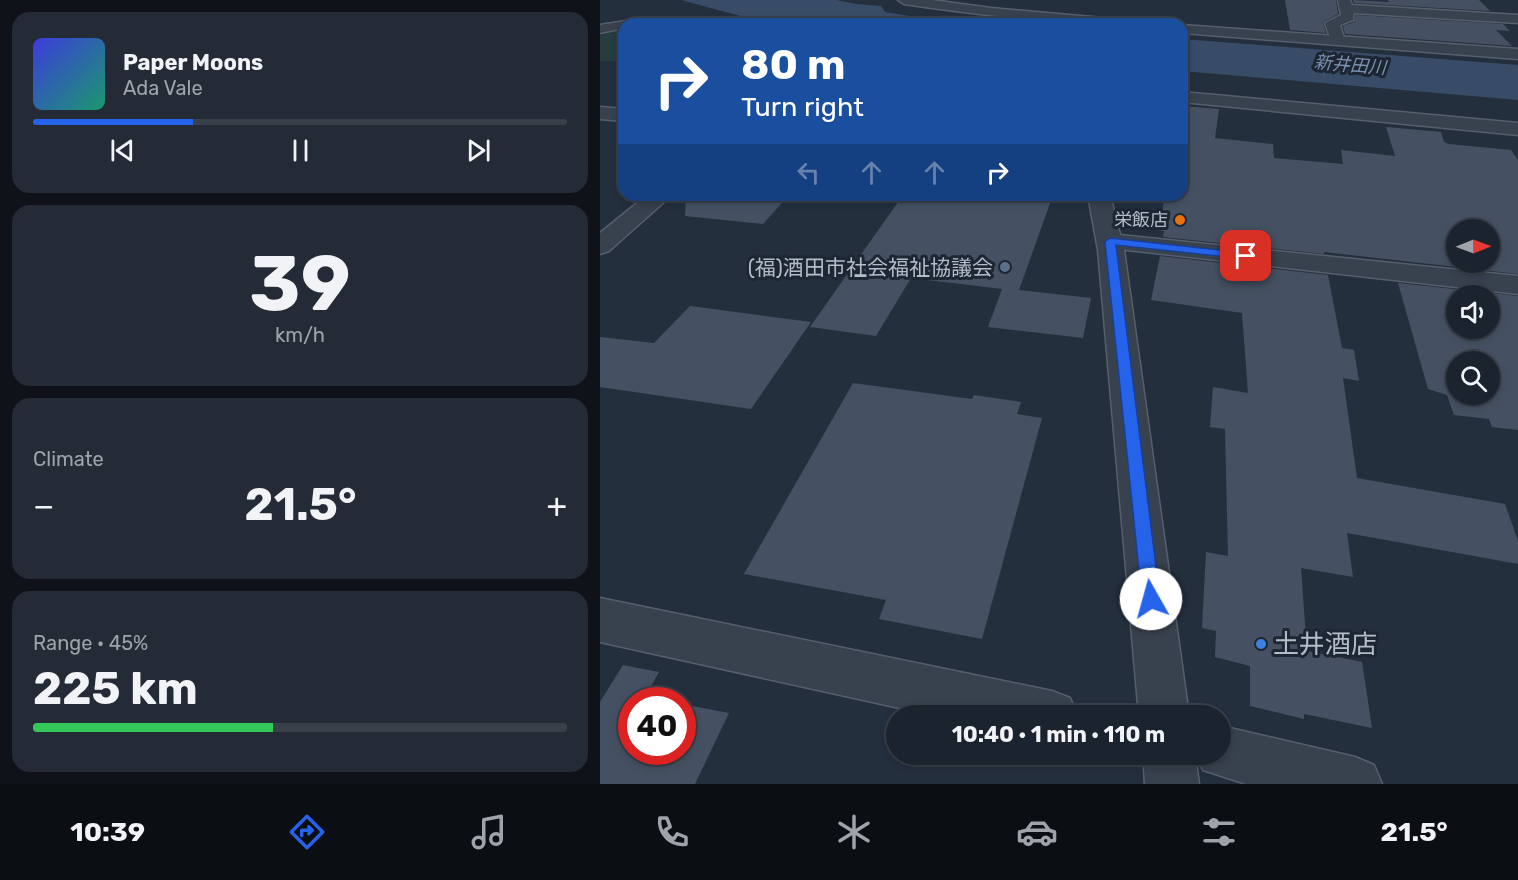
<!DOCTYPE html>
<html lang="en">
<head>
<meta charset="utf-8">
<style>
	body { margin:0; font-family:Rubik,"Noto Sans JP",sans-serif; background:#242b36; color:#f1f3f6; height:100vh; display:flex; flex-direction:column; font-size:22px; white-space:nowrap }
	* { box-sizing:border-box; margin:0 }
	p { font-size:20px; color:#a0a4aa }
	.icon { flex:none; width:33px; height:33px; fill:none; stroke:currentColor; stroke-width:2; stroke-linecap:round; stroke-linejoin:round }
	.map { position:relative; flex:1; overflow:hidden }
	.side { display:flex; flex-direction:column; gap:12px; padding:12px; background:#0f1319; width:600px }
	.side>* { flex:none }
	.hud { position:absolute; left:18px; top:18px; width:570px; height:183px; border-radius:18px; box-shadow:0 3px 9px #0003,0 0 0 2px #39404a; background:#1a4fa0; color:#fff; overflow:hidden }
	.needle { width:39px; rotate:89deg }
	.tools { position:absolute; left:846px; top:219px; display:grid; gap:12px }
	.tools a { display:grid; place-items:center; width:54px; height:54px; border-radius:50%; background:#1b232e; box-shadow:0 3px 9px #0003,0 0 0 2px #39404a; font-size:30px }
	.speed { position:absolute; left:18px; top:687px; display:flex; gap:12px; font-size:30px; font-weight:700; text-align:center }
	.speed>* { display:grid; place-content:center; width:78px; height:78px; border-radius:50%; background:#1b232e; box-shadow:0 3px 9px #0003,0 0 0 2px #39404a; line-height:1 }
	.speed .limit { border:9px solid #d22; background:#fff; color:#111 }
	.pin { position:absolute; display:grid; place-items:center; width:51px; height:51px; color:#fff; margin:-26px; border-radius:12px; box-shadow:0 3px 9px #0006 }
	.me { position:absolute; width:66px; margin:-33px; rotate:353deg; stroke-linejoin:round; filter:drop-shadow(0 0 4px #0008) }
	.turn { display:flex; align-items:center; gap:21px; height:126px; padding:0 24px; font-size:27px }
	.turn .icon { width:78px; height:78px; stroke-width:2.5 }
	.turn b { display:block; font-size:42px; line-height:51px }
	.lanes { display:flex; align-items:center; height:57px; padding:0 24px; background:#0003; justify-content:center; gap:30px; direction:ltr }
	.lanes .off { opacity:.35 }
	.big { font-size:45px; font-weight:700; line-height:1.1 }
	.side .tile { flex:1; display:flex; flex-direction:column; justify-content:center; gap:9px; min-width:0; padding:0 21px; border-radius:18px; background:#242b36 }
	.side .dial { align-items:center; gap:0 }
	.dial b { font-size:78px; line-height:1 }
	.song { display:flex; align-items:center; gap:18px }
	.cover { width:72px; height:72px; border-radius:9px; background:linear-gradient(135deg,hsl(240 70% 55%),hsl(160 70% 35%)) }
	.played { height:6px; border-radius:3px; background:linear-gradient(90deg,#2563eb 30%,#39404a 30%) }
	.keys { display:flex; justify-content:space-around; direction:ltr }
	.heat { display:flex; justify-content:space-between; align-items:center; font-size:33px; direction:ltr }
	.charge { height:9px; border-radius:4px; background:linear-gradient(90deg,#34c759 45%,#39404a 0) }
	.trip { position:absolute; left:286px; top:705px; width:345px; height:60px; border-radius:30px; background:#1b232e; box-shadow:0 3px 9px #0003,0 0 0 2px #39404a; font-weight:700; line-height:60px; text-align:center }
	.tabs { display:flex; height:96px; justify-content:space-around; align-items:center; background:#0b0e12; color:#a0a4aa }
	.tabs .icon { width:42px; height:42px }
	.tabs .selected { color:#2563eb }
	.tabs b { font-size:27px; color:#f1f3f6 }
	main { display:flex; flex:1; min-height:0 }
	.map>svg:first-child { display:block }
	.green { fill:#263c3f }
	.water { fill:#394c67 }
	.building { fill:#455162; fill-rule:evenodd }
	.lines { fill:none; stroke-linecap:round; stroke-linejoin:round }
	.minor-casing { stroke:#565f6c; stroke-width:3 }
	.tertiary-casing { stroke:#565f6c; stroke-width:3 }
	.minor { fill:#38414e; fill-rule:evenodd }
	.tertiary { fill:#38414e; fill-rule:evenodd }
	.route { fill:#2563eb; stroke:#184099; stroke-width:1.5 }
	.food-dot { fill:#e8710a; stroke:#1d2633; stroke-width:2 }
	.service-dot { fill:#5c6f8a; stroke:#1d2633; stroke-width:2 }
	.shop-dot { fill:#3f7fe0; stroke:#1d2633; stroke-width:2 }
	.labels { text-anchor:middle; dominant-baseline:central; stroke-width:6; stroke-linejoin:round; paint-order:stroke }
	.far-water-label { font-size:18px; font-style:italic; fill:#7c92b1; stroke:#1d2633 }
	.far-poi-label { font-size:18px; fill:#b4bcc9; stroke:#1d2633; text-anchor:end }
	.poi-label { font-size:21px; fill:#b4bcc9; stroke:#1d2633; text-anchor:end }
	.near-poi-label { font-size:26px; fill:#b4bcc9; stroke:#1d2633; text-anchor:start }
</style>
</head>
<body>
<main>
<section class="side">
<div class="tile">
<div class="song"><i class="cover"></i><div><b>Paper Moons</b><p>Ada Vale</p></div></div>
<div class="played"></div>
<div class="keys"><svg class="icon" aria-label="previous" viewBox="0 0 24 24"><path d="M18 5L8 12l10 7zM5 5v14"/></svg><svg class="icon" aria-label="pause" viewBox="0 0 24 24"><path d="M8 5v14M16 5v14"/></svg><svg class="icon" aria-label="next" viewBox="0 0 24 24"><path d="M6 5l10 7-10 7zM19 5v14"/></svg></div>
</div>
<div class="tile dial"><b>39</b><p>km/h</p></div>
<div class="tile"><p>Climate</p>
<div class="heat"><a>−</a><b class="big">21.5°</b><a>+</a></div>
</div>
<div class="tile"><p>Range · 45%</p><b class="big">225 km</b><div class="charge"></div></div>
</section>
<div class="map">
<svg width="918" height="784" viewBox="0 0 918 784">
	<rect width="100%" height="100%" fill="#242f3e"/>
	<path class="green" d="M24 27V62L0 61V36Z"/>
	<path class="water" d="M81 0H237L256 4 281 6 285 12 335 20 389 24H181L148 18Z
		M582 39 918 65V100L582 71Z"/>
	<path class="building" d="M685 0H736L738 14 723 22 726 33 690 30Z
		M753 0 789 2 788 0H879L890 11 754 3Z
		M756 15 903 24 910 31 896 30 912 46 745 34 743 26 754 22Z
		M582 106 619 109 615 138 673 144 674 158 743 164 741 150 795 156 786 127 841 132 844 142 849 144 911 150 918 160V274L724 252V254L563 237 564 231 559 230 565 195H582ZM856 230H890V262H856Z
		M86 195H189L163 224 85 216Z
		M303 195H352L421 201 423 195H453L419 290 491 298 483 338 388 327 402 289 311 278 276 336 210 327Z
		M560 256 728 275 742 348 754 350 759 381 743 378 757 478 905 504 918 541V564L747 533 753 577 701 568 707 651 762 662 772 728 704 714V719L650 706V666L615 657 616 631 602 628 606 552 628 556 625 429 610 427 613 387 648 393 642 313 551 300Z
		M798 283 918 296V430L892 427 889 419 854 415 847 395 828 389ZM856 296H890V328H856ZM856 362H890V394H856Z
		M90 306 180 318 211 322 151 409 0 387V337L54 343Z
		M253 383 372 399 374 395 421 402 417 414 442 418 382 639 279 619 286 600 144 574Z
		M23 665 59 672 45 697 64 700H32V752H82V704L129 713 95 784H0V702Z"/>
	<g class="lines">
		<g class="minor-casing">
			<path id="minor" d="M738 0H750L752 5 918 15V23L754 13 753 20 740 25 745 41 738 45 731 41 725 23 741 15Z
				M0 107 24 109V121L0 119Z
				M47 195H72L9 251 0 254V233Z
				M510 234 918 276V294L501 247 497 242 501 237Z
				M0 598 452 691 470 698 477 716H336L0 642Z"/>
		</g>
		<g class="tertiary-casing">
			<path id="tertiary" d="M298 0H332L391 8 526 20 533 24C456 24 380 15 304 4Z
				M44 18 64 21 66 24H24V28L0 33V25Z
				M582 25 918 49V59L582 33Z
				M582 92 918 123V135L582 102Z
				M488 195H510L524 250 589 716H539L498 250Z
				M621 726 755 757 774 765 782 784H646L603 770 596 754H621Z
				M543 754H595L599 784H545Z"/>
		</g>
		<use href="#minor" class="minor"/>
		<use href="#tertiary" class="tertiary"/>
	</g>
	<path class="route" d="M510 238 646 253 651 256 646 259 516 245 560 599 557 605 551 608 545 605 542 599 505 242Z"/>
	<circle class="food-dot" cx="580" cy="220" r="6"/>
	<circle class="service-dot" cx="405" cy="267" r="6"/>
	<circle class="shop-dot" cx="661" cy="644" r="6"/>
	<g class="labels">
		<g class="far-water-label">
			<text transform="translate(750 65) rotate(5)">新井田川</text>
		</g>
		<g class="far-poi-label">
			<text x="568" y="220">栄飯店</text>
		</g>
		<g class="poi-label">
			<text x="393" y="267">(福)酒田市社会福祉協議会</text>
		</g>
		<g class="near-poi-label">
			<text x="673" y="644">土井酒店</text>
		</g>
	</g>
</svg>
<div class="tools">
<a><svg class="needle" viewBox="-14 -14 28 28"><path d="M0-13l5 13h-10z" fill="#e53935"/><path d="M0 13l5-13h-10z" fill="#a0a4aa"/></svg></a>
<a><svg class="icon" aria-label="sound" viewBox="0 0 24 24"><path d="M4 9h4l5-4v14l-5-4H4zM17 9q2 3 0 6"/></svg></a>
<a><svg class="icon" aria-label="search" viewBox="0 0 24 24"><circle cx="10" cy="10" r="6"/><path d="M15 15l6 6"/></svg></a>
</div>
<div class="speed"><div class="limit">40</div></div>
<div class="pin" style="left:646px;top:256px;background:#d93025"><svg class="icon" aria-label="arrive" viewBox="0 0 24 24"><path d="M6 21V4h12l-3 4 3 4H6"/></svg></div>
<svg class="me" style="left:551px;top:599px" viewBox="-20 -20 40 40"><circle r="19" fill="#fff"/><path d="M0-13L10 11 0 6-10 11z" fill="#2563eb"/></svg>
<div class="trip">10:40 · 1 min · 110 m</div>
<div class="hud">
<div class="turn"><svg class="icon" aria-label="right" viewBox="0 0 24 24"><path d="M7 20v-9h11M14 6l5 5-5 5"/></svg><div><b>80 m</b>Turn right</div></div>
<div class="lanes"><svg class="icon off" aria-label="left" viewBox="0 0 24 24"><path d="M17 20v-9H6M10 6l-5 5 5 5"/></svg><svg class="icon off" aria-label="ahead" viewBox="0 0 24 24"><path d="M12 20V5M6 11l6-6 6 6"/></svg><svg class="icon off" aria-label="ahead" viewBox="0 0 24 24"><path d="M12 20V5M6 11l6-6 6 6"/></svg><svg class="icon" aria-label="right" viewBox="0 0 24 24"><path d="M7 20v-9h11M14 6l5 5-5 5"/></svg></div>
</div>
</div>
</main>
<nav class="tabs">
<b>10:39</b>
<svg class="icon selected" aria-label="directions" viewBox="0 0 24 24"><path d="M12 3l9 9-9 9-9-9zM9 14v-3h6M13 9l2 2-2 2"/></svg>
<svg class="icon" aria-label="music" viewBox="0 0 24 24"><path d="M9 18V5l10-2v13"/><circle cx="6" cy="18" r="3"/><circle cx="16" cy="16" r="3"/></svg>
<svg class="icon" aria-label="phone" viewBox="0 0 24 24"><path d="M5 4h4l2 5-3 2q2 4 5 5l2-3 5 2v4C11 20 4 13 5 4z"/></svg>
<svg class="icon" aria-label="climate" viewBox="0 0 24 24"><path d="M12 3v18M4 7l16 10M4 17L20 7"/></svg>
<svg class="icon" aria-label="car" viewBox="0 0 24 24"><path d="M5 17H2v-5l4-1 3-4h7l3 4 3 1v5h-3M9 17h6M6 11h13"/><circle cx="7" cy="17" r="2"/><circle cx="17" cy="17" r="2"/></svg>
<svg class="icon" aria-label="filters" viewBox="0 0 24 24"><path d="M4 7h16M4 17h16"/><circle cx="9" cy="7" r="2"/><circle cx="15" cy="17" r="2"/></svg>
<b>21.5°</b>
</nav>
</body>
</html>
